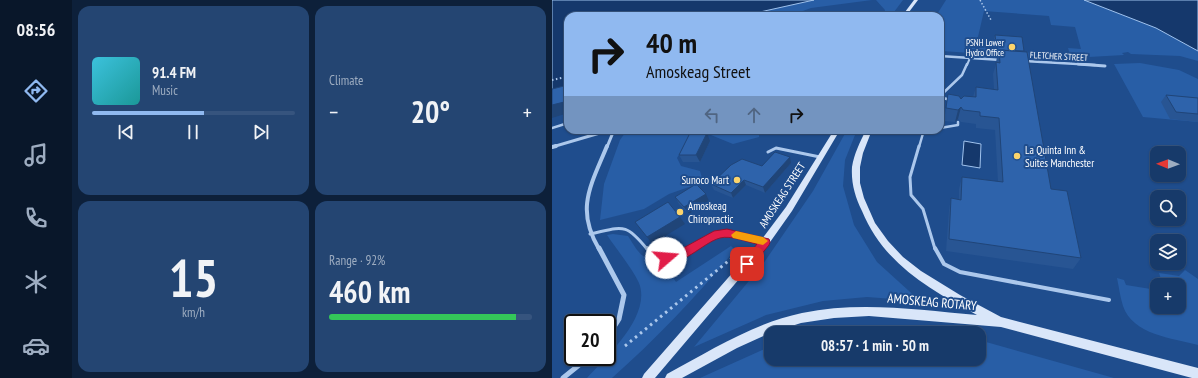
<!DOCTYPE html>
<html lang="en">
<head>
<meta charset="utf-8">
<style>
	body { margin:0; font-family:"PT Sans Narrow",sans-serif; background:#244572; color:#f1f3f6; height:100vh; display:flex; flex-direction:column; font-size:15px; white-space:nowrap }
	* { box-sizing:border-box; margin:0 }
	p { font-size:13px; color:#9eadc1 }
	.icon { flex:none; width:22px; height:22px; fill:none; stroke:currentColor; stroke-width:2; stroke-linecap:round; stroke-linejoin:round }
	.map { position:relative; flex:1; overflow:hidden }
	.drawer { display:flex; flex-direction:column; gap:6px; padding:6px; background:#0d203a; width:480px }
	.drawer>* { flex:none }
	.hud { position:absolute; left:12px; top:12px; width:380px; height:122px; border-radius:12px; box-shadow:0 1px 3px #0004,0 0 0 1px #36547e; background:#90b9f0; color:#111; overflow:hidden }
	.needle { width:26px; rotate:271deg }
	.tools { position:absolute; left:598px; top:146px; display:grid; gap:8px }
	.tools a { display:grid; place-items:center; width:36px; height:36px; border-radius:8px; background:#173a6a; box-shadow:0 1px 3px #0004,0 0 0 1px #36547e; font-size:20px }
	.speed { position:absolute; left:12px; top:314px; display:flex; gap:8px; font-size:20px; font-weight:700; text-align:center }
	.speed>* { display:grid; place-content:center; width:52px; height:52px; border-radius:50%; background:#173a6a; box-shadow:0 1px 3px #0004,0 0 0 1px #36547e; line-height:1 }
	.speed .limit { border:2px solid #111; border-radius:6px; background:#fff; color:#111 }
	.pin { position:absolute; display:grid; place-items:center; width:34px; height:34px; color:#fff; margin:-17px; border-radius:8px; box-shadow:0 2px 6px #0006 }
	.me { position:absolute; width:44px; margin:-22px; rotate:72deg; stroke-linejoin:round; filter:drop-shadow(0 0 3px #0008) }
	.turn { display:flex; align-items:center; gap:14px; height:84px; padding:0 16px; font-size:18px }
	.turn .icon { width:52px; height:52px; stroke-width:2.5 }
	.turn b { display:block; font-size:28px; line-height:34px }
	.lanes { display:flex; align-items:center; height:38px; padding:0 16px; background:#0003; justify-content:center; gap:20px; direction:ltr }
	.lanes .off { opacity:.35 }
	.big { font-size:30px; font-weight:700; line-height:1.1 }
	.drawer .card { flex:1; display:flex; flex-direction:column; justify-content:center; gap:6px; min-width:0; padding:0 14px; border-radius:12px; background:#244572 }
	.drawer .dial { align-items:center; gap:0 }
	.dial b { font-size:52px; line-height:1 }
	.song { display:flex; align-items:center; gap:12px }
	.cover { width:48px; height:48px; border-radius:6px; background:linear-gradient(135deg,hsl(190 70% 55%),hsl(180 70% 35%)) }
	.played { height:4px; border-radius:2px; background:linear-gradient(90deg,#90b9f0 55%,#36547e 55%) }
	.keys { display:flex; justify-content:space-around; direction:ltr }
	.heat { display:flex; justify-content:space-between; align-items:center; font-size:22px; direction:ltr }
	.charge { height:6px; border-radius:3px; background:linear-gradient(90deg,#34c759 92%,#36547e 0) }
	.drawer .tiles { flex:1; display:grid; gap:6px; grid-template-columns:repeat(2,1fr) }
	.trip { position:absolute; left:212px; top:326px; width:222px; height:40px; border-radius:12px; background:#173a6a; box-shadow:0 1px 3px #0004,0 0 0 1px #36547e; font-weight:700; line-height:40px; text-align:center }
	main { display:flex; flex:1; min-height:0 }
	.menu { display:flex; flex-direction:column; width:72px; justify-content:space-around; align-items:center; background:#09172a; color:#9eadc1 }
	.menu .icon { width:28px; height:28px }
	.menu .active { color:#90b9f0 }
	.menu b { font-size:18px; color:#f1f3f6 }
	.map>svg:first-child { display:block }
	.green { fill:#285ea6 }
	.water { fill:#15386c; stroke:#a0c3ee }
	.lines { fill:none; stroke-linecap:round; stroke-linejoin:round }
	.path-far2 { stroke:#acc8ec; stroke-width:1.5; stroke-dasharray:1.5 2; stroke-linecap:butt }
	.path-far1 { stroke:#acc8ec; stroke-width:2; stroke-dasharray:1.5 2.5; stroke-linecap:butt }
	.path { stroke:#acc8ec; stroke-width:3; stroke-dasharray:2.5 4; stroke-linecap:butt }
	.service-far3 { stroke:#acc8ec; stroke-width:2 }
	.service-far2 { stroke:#acc8ec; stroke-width:2.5 }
	.service-far1 { stroke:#acc8ec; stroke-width:3 }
	.service { stroke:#acc8ec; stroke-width:4 }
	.minor-far3 { stroke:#acc8ec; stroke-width:2.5 }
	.minor-far2 { stroke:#acc8ec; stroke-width:3 }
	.minor-far1 { stroke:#acc8ec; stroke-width:4 }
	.minor { stroke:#acc8ec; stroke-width:5 }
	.secondary { fill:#d9e6f9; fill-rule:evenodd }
	.wall { fill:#285593 }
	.shaded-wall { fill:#204578 }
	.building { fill:#2e63ab; stroke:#204578 }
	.route { fill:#e11d48; stroke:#92132f }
	.slow { fill:#f59e0b }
	.poi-dot { fill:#fbd46c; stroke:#1f4d8d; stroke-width:1.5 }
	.labels { text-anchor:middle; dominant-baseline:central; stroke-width:4; stroke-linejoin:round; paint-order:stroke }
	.far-poi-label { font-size:9px; fill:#fff; stroke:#1f4d8d; text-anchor:end }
	.far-street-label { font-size:9px; fill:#fff; stroke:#1f4d8d }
	.poi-label { font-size:11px; fill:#fff; stroke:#1f4d8d; text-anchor:start }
	.street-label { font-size:11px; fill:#fff; stroke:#1f4d8d }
	.near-street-label { font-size:13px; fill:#fff; stroke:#1f4d8d }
</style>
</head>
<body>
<main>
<nav class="menu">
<b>08:56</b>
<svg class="icon active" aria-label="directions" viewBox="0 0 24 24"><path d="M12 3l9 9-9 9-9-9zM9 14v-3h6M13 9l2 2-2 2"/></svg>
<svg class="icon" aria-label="music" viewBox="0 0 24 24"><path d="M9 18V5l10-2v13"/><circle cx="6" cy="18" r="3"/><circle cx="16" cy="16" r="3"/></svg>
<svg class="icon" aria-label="phone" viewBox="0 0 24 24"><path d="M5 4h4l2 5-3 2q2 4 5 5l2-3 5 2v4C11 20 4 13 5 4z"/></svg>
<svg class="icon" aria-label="climate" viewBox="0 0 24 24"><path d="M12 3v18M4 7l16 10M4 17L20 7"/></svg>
<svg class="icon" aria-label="car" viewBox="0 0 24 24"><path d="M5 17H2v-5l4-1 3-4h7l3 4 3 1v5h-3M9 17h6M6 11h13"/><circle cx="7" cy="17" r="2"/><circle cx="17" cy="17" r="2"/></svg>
</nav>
<section class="drawer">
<div class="tiles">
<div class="card">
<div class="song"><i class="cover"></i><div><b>91.4 FM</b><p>Music</p></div></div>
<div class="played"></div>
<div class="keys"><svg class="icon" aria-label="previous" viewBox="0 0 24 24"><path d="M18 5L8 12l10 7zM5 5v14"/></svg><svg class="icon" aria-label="pause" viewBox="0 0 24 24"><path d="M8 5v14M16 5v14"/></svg><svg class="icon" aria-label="next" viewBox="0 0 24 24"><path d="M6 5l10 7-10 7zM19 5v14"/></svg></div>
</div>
<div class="card"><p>Climate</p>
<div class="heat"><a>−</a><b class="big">20°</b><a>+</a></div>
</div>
<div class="card dial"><b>15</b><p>km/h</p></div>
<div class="card"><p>Range · 92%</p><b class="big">460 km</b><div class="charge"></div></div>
</div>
</section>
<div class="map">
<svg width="646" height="378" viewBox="0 0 646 378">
	<rect width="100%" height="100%" fill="#1f4d8d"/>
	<path class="green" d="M262 0H320L259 8 237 16H190Z
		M324 0H351L339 16H331L333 10Z
		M394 0H532L604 28 646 51V61L628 56 579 54 576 52 570 53 572 55 519 58 516 48 529 49 523 27 499 25 497 16 432 11 425 41 441 42 442 50 497 54 490 58 390 51 388 50V16H384Z
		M588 63 627 70 646 79V122L591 117 562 64Z
		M75 130H207V137L181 144 154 133 135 141 125 158 129 166 148 171 151 182 117 194 92 209 48 220 52 184 68 140Z
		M295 130H305L293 160 291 186 302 225 325 262 368 301 315 297 271 301 214 315 142 347 211 264 261 191Z
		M61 234 76 236C87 253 89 260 110 261L124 282 179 246 183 250C145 296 104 339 60 378H35C54 357 100 316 87 283 82 271 63 247 55 235Z
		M633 270 646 279V345C620 338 581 335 571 306 568 297 567 287 565 278L572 280 574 285 605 290V307H627V285H611L607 273 627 276Z
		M324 325 389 333H248Z
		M427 340 562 378H148L219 346V359H427Z"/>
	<path class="water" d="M0 0H262L190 16H16V88L0 92Z
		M532 0H646V51L604 28Z
		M412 141 429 144 428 168 410 165Z"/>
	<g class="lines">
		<path class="path-far2" d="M428 0 439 20
			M176 13 179 16"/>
		<path class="path-far1" d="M0 80 14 77 15 88"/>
		<path class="path" d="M73 346 180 258"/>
		<path class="service-far3" d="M319 16H321
			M415 65 418 58"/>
		<path class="service-far2" d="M388 96 410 75 415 64
			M388 97 398 100
			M0 128 16 123
			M388 128 406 125V122
			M367 147 372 130"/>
		<path class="service-far1" d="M367 146 358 177 359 195 371 209 383 249
			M216 152 224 148 268 157
			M38 234C71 227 73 222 95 249
			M138 249C171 229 176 232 212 241"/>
		<path class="service" d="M95 248C107 263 125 257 139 248
			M383 248 392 264 408 272 557 300"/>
		<path class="minor-far3" d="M388 56 449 60
			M472 61 543 65"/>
		<path class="minor-far2" d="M526 64 553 66
			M0 147 58 130
			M55 147 62 130"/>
		<path class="minor-far1" d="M0 147 4 146
			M47 249C23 209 39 185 55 146"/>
		<path class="minor" d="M47 248 72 295 67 319 55 338
			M11 378 37 357"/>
		<path class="secondary" d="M362 0H366L354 16H350Z
			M282 130H288L240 211 216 245 103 378H90L92 374 210 239 234 207Z
			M314 130H320L311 153 308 167V183L312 198 323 223 336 241 351 257 369 271 408 295 449 317 646 368V378H640L449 327 317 316 282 318 249 323 218 333 185 348 130 378H113L115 374C158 351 202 323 250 313 308 301 367 310 425 315 377 289 332 264 310 211 303 197 299 183 300 167 302 154 308 142 314 130Z"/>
	</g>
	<path class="wall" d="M443 35 472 51 499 189 529 258 521 269 394 251 397 210 399 198 407 199V189L410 177 446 182 443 130 424 128V124L409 122 406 119 403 122 392 121 396 94 409 99 421 97 424 87 442 89 441 74 444 64V62L445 57 443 56 441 42Z
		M614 95 646 98V122L618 119 609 102Z
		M158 141 148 162H131L127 155Z
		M239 163 213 193 194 185 181 198 162 190 159 184 210 166Z
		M123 197 157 201 137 214 127 204Z"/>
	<path class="shaded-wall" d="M16 101V113L0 118V105Z
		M409 107 406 119 403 122 406 110Z
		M155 133 158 141 148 162 144 155Z
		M238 157 239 163 213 193 211 187Z
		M192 180 194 185 181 198 179 193Z
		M154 194 157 201 137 214 132 207Z
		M128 217 133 224 100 244 95 237Z"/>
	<path class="building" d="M443 35 470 37 472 51 445 50Z
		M447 50 475 52 499 189 515 191 529 258 397 239 399 198 409 200 410 177 451 182 447 118 428 116V112L411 110 409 107 406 110 394 108 396 94 407 96 409 99 412 96 424 97V87L446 90 444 62 448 63Z
		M16 85V101L0 105V89Z
		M614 95 646 98V114L624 112Z
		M138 133H155L144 155H127Z
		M223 152 238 157 211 187 192 180 179 193 159 184 179 165 190 159 210 166Z
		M144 184 154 194 132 207 123 197Z
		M116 202 128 217 95 237 83 222Z"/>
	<path class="route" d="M175 229 217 239 218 242 217 245 199 267H191L190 264 205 244C194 242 179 235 168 238 150 243 130 268 111 261L109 258 111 255 124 252 162 231Z"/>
	<path class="slow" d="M184 231 211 237 216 241 211 245 181 238 179 235Z"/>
	<g class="poi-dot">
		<circle cx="460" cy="47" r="4"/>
		<circle cx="465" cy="156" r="4"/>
		<circle cx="185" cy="180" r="4"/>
		<circle cx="128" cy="212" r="4"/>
	</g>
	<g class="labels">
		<g class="far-poi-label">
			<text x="452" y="42">PSNH Lower<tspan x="452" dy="10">Hydro Office</tspan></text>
		</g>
		<g class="far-street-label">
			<text transform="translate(507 56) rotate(3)">FLETCHER STREET</text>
		</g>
		<g class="poi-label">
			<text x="473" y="150">La Quinta Inn &amp;<tspan x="473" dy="13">Suites Manchester</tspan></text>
			<text x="177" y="180" text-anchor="end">Sunoco Mart</text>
			<text x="136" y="206">Amoskeag<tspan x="136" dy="13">Chiropractic</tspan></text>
		</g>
		<g class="street-label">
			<text transform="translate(230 195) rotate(-57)">AMOSKEAG STREET</text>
		</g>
		<g class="near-street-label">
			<text transform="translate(380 302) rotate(5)">AMOSKEAG ROTARY</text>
		</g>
	</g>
</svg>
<div class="tools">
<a><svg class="needle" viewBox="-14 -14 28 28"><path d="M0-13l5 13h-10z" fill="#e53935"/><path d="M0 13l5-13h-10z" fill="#9eadc1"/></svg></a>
<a><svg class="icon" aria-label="search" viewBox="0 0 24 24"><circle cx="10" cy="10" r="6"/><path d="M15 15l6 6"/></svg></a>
<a><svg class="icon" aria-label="layers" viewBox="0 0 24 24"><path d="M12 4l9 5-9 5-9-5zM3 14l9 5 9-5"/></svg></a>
<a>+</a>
</div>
<div class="speed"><div class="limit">20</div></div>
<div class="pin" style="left:195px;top:264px;background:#d93025"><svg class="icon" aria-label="arrive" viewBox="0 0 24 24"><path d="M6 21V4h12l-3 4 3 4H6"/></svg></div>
<svg class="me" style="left:114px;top:258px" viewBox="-20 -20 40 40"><circle r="19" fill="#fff"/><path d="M0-13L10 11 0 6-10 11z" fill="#e11d48"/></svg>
<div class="trip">08:57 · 1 min · 50 m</div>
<div class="hud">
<div class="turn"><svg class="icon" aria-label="right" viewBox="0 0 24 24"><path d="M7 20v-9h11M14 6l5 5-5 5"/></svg><div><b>40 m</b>Amoskeag Street</div></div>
<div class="lanes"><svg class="icon off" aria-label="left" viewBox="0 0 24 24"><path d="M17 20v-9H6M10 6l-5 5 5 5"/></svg><svg class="icon off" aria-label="ahead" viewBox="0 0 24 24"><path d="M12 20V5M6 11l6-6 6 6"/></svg><svg class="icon" aria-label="right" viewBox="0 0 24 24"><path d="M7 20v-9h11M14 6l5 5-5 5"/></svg></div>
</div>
</div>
</main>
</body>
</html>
